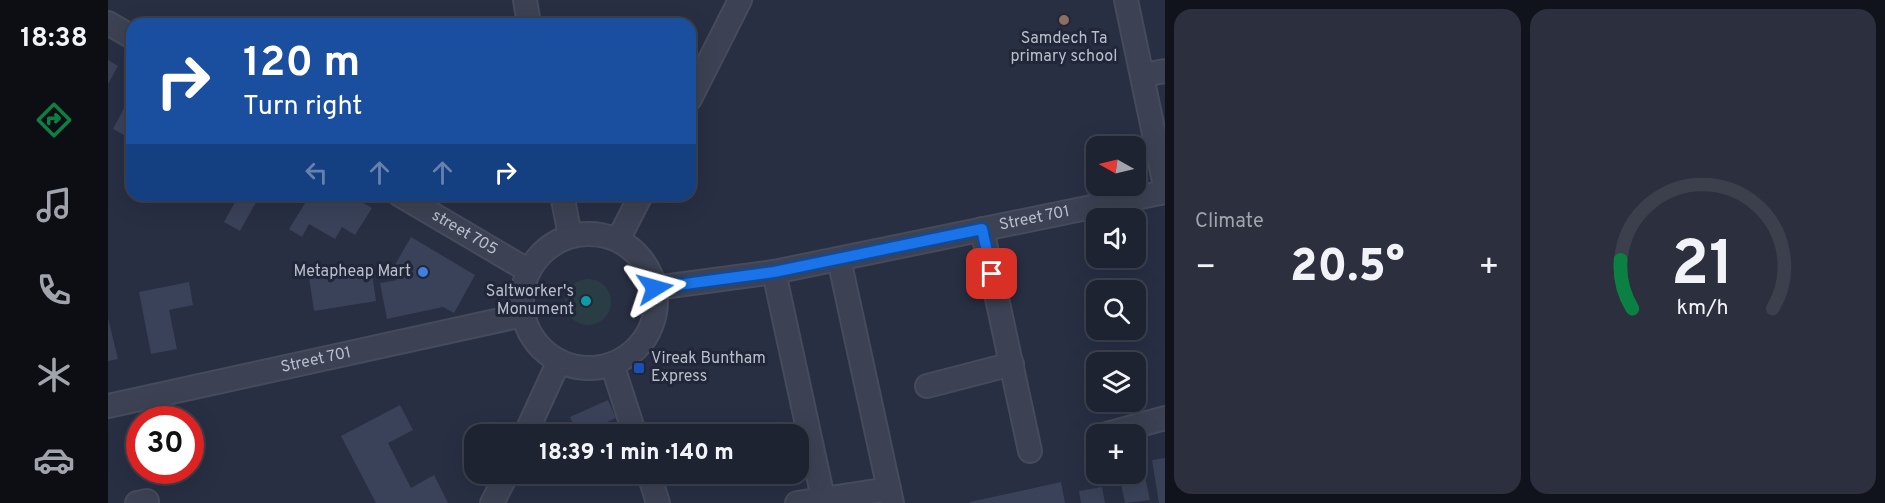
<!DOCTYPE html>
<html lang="en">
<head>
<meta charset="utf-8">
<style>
	body { margin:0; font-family:Overpass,sans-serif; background:#2b2f3e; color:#f1f3f6; height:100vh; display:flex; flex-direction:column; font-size:22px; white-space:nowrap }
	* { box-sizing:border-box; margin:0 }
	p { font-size:20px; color:#a1a4ac }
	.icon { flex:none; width:33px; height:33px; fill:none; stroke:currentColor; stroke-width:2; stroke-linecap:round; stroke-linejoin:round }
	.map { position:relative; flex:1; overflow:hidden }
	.side { display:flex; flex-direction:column; gap:9px; padding:9px; background:#10131c; width:720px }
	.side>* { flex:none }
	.top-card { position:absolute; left:18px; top:18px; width:570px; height:183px; border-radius:18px; box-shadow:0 6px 24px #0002,0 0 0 2px #3c404d; background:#1a4fa0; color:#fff; overflow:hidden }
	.needle { width:39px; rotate:278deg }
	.tools { position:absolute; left:978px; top:136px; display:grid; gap:12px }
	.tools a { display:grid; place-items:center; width:60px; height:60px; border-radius:12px; background:#1e2332; box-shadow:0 6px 24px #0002,0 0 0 2px #3c404d; font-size:30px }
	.speed { position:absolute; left:18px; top:406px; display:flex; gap:12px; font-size:30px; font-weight:700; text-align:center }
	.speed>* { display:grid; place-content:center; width:78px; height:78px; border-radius:50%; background:#1e2332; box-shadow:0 6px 24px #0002,0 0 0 2px #3c404d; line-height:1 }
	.speed .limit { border:9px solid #d22; background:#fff; color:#111 }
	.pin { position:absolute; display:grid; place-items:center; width:51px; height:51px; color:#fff; margin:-26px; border-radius:12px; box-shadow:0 3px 9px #0006 }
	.me { position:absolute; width:66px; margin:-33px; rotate:82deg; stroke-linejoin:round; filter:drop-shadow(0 0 4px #0008) }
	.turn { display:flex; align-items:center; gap:21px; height:126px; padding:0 18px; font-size:27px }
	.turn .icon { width:78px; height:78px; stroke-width:2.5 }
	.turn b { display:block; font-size:42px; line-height:51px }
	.lanes { display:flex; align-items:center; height:57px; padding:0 18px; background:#0003; justify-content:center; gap:30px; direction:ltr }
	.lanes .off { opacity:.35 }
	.big { font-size:45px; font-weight:800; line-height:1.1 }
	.side .tile { flex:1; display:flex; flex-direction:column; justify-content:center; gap:9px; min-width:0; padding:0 21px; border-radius:18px; background:#2b2f3e }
	.side .dial { align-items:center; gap:0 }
	.dial svg { height:156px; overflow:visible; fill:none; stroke:#3c404d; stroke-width:7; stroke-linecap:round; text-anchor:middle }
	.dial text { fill:#f1f3f6; stroke:none }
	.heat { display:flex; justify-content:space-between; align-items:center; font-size:33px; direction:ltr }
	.side .tiles { flex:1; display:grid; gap:9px; grid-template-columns:repeat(2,1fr) }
	.trip { position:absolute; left:356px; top:424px; width:345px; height:60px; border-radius:18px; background:#1e2332; box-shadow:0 6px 24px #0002,0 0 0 2px #3c404d; font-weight:800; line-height:60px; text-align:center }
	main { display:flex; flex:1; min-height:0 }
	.dock { display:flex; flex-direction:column; width:108px; justify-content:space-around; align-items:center; background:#0c0e14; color:#a1a4ac }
	.dock .icon { width:42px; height:42px }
	.dock .current { color:#0b8043 }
	.dock b { font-size:27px; color:#f1f3f6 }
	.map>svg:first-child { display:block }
	.green { fill:#2a3d44 }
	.building { fill:#3a4259 }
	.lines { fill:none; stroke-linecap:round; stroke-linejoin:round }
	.minor-casing { stroke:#464b5c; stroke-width:26 }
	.minor { stroke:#3c4253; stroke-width:22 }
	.route-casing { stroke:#114b97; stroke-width:15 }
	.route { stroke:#1a73e8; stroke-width:10 }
	.education-dot { fill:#8d6e63; stroke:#212738; stroke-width:2 }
	.shop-dot { fill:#3f7fe0; stroke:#212738; stroke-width:2 }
	.culture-dot { fill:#0f9aa8; stroke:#212738; stroke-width:2 }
	.transit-dot { fill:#1a4fb4; stroke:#212738; stroke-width:2 }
	.labels { text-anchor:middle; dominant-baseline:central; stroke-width:6; stroke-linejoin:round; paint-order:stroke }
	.poi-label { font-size:16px; fill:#b9becd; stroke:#212738; text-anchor:end }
	.street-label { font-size:16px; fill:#b9becd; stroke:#212738 }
</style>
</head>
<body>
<main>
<nav class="dock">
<b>18:38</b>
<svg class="icon current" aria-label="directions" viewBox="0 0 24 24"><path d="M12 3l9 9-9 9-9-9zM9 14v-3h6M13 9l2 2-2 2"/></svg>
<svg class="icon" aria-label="music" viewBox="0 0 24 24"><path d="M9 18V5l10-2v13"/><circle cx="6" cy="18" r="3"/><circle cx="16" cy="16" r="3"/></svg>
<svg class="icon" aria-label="phone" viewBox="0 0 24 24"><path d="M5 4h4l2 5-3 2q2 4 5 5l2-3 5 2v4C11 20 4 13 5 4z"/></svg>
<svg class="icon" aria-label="climate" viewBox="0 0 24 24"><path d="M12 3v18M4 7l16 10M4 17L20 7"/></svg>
<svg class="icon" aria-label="car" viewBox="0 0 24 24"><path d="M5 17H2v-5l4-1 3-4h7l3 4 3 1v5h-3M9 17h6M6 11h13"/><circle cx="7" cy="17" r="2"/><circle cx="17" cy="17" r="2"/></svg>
</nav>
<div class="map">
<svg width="1057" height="503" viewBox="0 0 1057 503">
	<rect width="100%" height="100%" fill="#282f43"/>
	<path class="green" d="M457 302a23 23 0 1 1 46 0a23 23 0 1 1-46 0Z"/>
	<path class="building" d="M0 60 10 66 0 84Z
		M24 93V139L5 129Z
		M131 195H152L132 231 116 222Z
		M202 195H241L264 208 247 235 234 227 227 239 201 224 194 237 181 229Z
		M303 237 367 275 346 313 335 307 279 319 272 283 289 280 281 275Z
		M263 267 268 301 206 311 201 277Z
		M81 282 85 305 61 310 69 349 43 354 31 292Z
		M0 318 10 359 0 361Z
		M500 400 508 418 470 435 462 417Z
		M292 405 305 430 280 443 303 488 326 475 340 503H268L233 436Z
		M510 427 513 435H488Z
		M1057 458V503H1051L1044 460Z
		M1035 468 1042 500 1017 503 1011 474H1028V469Z
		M953 482 957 503H862V502Z
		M994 487 997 503H973L971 491Z"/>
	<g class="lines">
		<g class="minor-casing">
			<g id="minor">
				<path d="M417 0 421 24"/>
				<path d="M1018 0 1057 186"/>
				<path d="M0 23 24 37"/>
				<path d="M1034 75 1057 71"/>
				<path d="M582 99 632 0"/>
				<path id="s1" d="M292 195 421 271"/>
				<path d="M454 195 462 235"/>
				<path d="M874 229 922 451"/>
				<circle cx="481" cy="301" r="67"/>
				<path d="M510 240 533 195"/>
				<path d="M731 259 784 503"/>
				<path d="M666 272 715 498"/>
				<path id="s2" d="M547 288 666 272 1057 192"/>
				<path d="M504 364 527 435"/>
				<path d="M819 386 904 364"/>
				<path id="s3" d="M0 406 415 315"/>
				<path d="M417 435 451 361"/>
				<path d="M995 435 1057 418"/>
				<path d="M541 474 550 503"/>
				<path d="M29 503 39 501"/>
				<path d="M384 503 399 474"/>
				<path d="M689 503 781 489"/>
			</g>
		</g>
		<use href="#minor" class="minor"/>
	</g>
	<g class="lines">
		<g class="route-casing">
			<path id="route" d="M547 288 666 272 874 229 884 274"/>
		</g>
		<use href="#route" class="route"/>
	</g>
	<circle class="education-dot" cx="956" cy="20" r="6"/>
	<circle class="shop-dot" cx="315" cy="272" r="6"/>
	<circle class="culture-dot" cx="478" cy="301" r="6"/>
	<rect class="transit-dot" x="525" y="362" width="12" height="12" rx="3"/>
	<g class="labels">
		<g class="poi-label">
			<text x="956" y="39" text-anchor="middle">Samdech Ta<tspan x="956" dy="18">primary school</tspan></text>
			<text x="303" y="272">Metapheap Mart</text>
			<text x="466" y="292">Saltworker's<tspan x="466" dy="18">Monument</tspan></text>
			<text x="543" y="359" text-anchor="start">Vireak Buntham<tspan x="543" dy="18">Express</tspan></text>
		</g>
		<g class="street-label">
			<text stroke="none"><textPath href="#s2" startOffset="386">Street 701</textPath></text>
			<text stroke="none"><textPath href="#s1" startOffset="75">street 705</textPath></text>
			<text stroke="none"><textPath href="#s3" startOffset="213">Street 701</textPath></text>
		</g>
	</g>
</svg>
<div class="tools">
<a><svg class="needle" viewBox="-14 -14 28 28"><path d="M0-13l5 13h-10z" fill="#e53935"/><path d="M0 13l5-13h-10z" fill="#a1a4ac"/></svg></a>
<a><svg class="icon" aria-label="sound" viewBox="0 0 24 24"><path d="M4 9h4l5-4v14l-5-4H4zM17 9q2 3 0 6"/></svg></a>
<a><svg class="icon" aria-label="search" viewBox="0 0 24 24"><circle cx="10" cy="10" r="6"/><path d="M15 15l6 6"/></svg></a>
<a><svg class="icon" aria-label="layers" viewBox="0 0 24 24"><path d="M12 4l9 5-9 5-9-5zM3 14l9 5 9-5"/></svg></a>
<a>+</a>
</div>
<div class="speed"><div class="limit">30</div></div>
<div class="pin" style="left:884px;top:274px;background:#d93025"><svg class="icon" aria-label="arrive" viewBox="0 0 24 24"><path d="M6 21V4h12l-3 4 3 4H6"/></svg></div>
<svg class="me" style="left:547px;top:288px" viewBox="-20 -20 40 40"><path d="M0-17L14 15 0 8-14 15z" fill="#1a73e8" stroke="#fff" stroke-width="4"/></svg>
<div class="trip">18:39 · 1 min · 140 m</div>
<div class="top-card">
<div class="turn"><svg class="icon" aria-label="right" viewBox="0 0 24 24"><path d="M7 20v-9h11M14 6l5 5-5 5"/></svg><div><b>120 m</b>Turn right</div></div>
<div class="lanes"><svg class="icon off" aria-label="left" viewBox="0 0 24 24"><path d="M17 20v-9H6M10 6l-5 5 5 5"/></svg><svg class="icon off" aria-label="ahead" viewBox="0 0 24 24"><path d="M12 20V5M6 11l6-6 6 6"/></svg><svg class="icon off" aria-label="ahead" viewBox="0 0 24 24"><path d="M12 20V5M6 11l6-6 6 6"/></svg><svg class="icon" aria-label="right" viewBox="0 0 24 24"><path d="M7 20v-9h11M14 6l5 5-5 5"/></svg></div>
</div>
</div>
<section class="side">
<div class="tiles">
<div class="tile"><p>Climate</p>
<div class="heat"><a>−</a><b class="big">20.5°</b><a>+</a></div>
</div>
<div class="tile dial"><svg viewBox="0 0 100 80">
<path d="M14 69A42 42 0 1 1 86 69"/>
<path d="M14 69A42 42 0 0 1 8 44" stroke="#0b8043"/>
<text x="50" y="56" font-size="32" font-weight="700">21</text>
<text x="50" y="72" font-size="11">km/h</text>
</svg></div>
</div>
</section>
</main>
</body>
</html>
